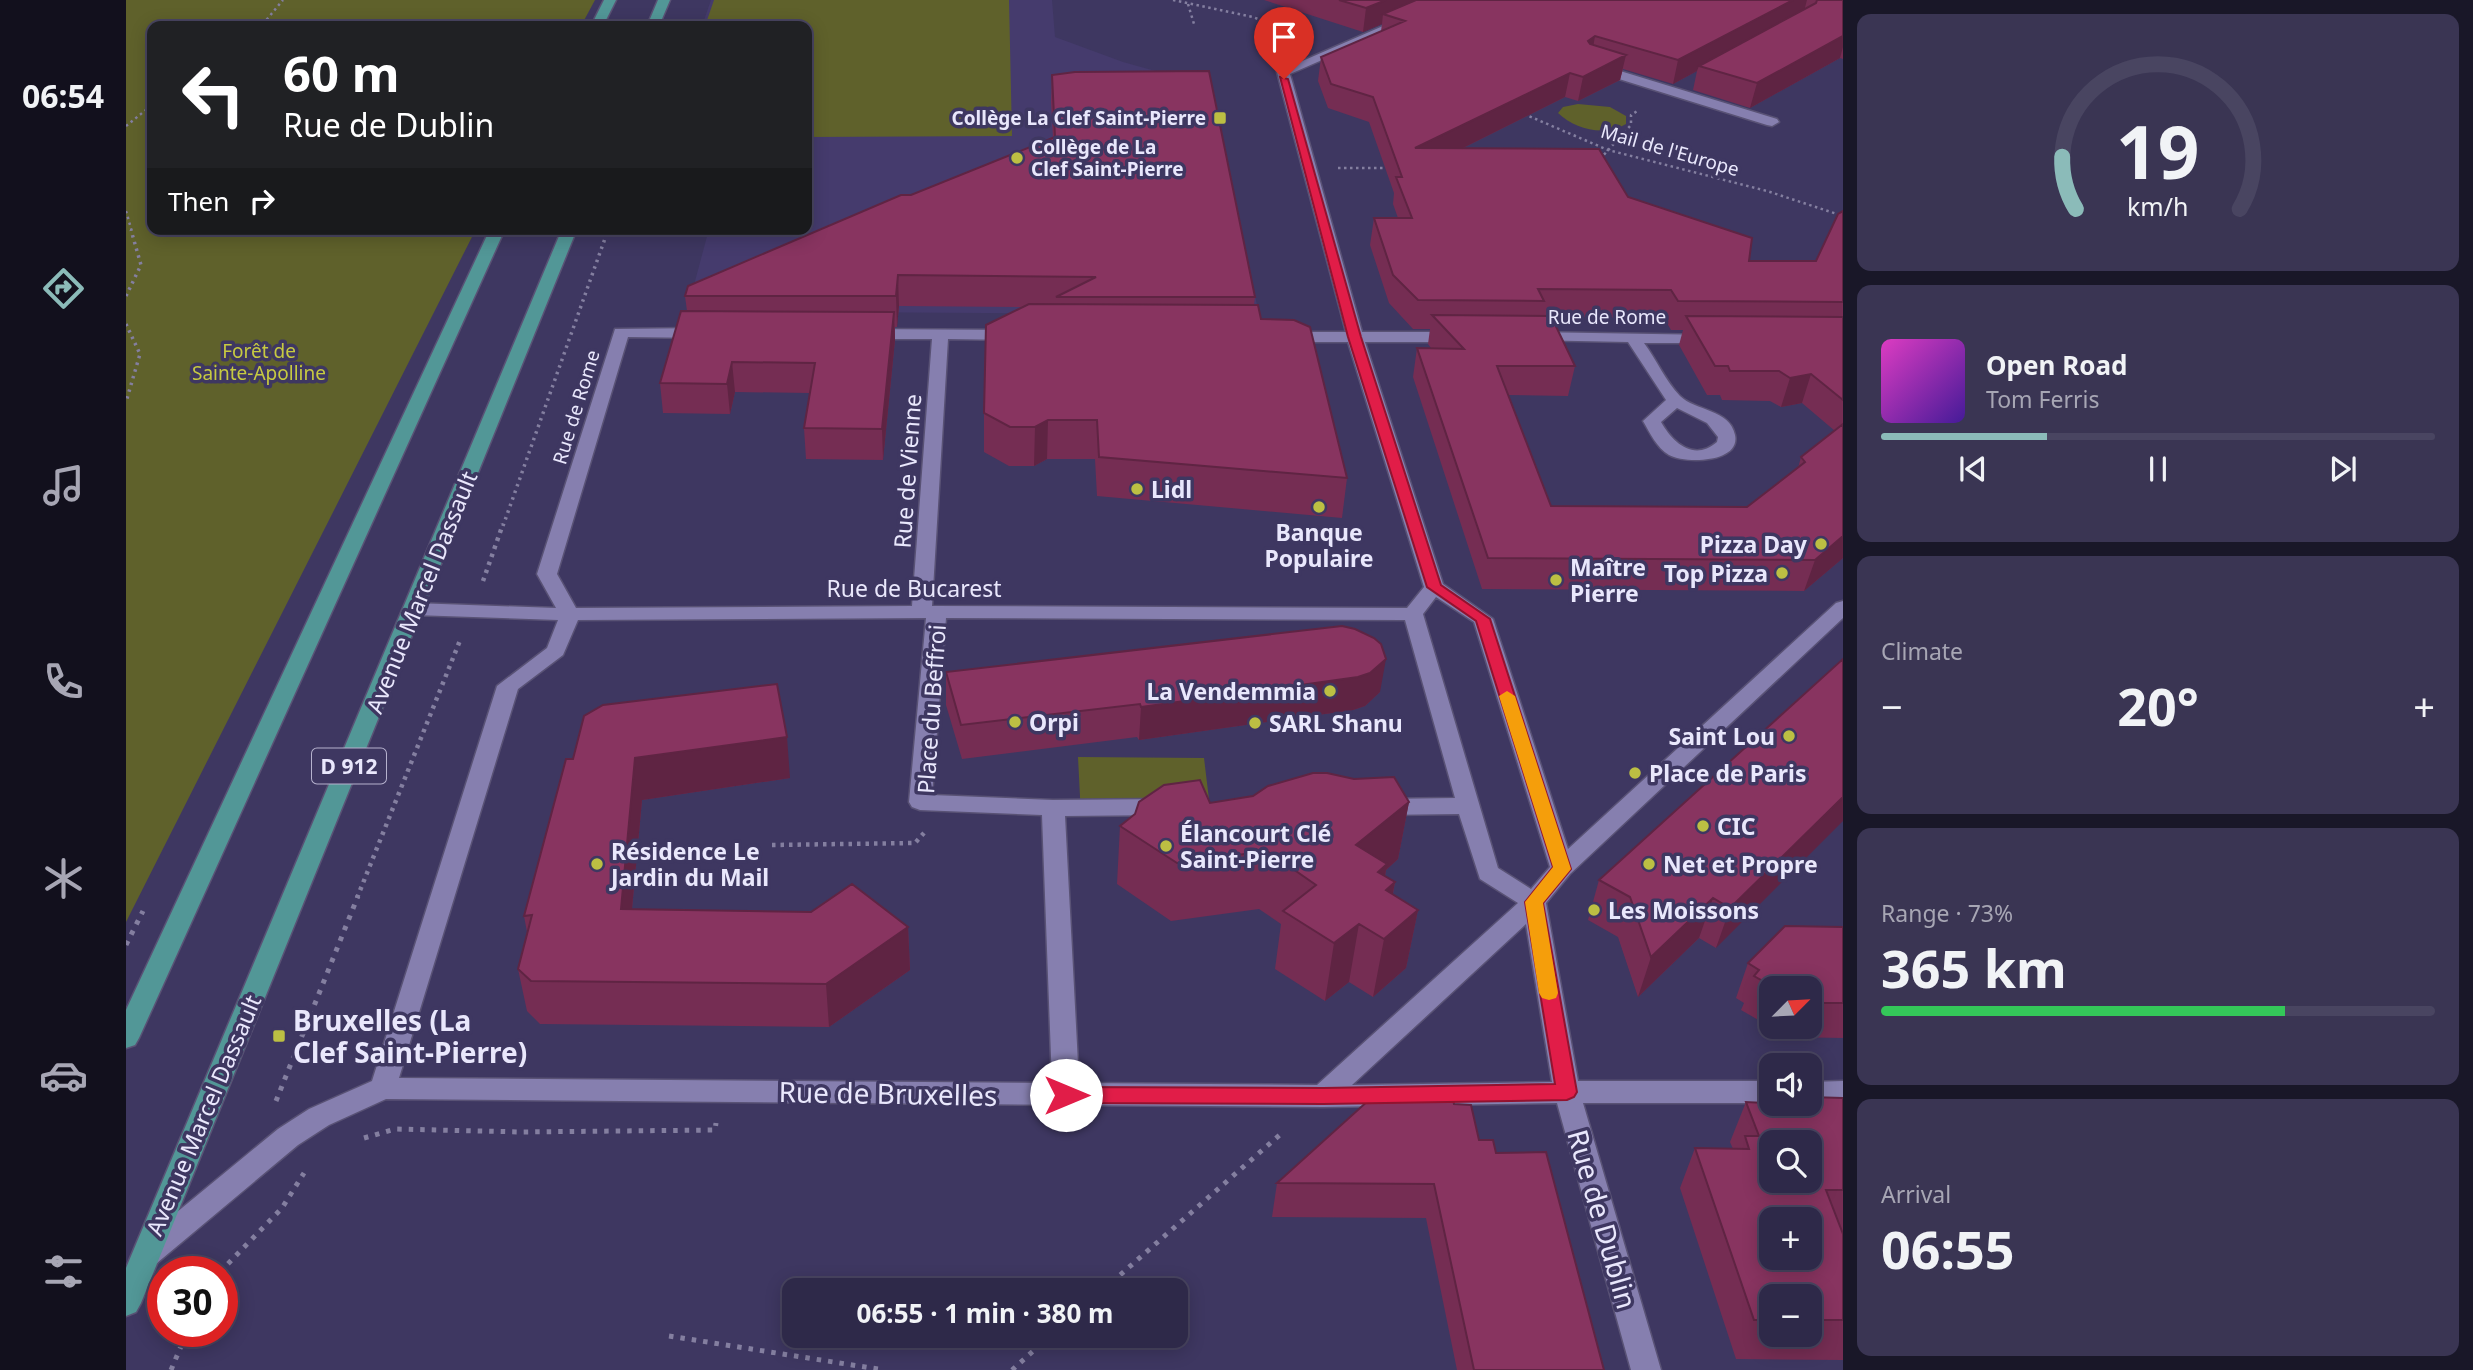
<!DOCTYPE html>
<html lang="en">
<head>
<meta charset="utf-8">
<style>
	body { margin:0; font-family:"Noto Sans",sans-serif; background:#3a3553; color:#f1f3f6; height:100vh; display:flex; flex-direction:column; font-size:26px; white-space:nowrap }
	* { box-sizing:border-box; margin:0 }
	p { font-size:23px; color:#a7a6b4 }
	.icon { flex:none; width:38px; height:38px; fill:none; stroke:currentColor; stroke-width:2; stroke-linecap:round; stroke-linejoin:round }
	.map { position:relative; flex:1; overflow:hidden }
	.sheet { display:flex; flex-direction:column; gap:14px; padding:14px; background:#191728; width:630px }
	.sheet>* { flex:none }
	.banner { position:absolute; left:21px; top:21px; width:665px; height:214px; border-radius:14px; box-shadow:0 4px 18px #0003,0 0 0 2px #494561; background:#202124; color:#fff; overflow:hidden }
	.needle { width:46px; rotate:66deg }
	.fabs { position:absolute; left:1633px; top:976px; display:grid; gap:14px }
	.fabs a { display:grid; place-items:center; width:63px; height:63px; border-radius:14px; background:#2e2949; box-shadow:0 4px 18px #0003,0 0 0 2px #494561; font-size:35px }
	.speed { position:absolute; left:21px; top:1256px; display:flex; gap:14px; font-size:35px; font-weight:700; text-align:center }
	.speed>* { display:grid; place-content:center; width:91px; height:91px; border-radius:50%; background:#2e2949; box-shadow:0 4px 18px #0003,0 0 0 2px #494561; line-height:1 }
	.speed .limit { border:10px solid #d22; background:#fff; color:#111 }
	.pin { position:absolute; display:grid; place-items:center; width:60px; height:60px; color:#fff; margin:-72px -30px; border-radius:50% 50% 50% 0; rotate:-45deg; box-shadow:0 0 7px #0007 }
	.pin .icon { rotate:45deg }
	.me { position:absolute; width:77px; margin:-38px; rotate:90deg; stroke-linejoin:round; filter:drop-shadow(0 0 5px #0008) }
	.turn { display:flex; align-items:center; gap:24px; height:147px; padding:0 21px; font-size:32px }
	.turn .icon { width:91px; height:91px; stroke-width:2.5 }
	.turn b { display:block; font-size:49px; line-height:60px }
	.then { display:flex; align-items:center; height:66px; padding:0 21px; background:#0003; gap:14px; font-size:26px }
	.big { font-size:52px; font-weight:700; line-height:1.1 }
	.sheet .widget { flex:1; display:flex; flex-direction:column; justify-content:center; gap:10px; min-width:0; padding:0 24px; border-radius:14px; background:#3a3553 }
	.sheet .dial { align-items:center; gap:0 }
	.dial svg { height:182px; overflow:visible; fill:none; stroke:#494561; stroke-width:7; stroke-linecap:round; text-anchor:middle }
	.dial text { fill:#f1f3f6; stroke:none }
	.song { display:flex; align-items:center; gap:21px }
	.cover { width:84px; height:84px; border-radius:10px; background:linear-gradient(135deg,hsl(310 70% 55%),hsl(260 70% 35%)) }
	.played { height:7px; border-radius:4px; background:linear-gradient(90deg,#8bbbb9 30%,#494561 30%) }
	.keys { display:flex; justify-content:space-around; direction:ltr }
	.heat { display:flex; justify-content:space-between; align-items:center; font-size:38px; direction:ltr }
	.charge { height:10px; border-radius:5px; background:linear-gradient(90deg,#34c759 73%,#494561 0) }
	.trip { position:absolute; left:656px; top:1278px; width:406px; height:70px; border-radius:14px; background:#2e2949; box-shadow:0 4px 18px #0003,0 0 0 2px #494561; font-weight:700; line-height:70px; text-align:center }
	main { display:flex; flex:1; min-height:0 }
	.menu { display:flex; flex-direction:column; width:126px; justify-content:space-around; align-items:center; background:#12101d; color:#a7a6b4 }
	.menu .icon { width:49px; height:49px }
	.menu .on { color:#8bbbb9 }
	.menu b { font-size:32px; color:#f1f3f6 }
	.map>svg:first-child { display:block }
	.built { fill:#453b6d }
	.green { fill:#5f612b }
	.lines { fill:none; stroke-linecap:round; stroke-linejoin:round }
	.minor-casing { stroke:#595275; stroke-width:3 }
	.major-casing { stroke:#595275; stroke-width:3 }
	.path-far3 { stroke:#847fa0; stroke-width:2.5; stroke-dasharray:2.5 3.5; stroke-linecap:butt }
	.path-far2 { stroke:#847fa0; stroke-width:3.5; stroke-dasharray:2.5 4.5; stroke-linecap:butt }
	.path-far1 { stroke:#847fa0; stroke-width:4.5; stroke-dasharray:3.5 5; stroke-linecap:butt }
	.path { stroke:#847fa0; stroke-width:5; stroke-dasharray:4.5 7; stroke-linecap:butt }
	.minor { fill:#867faf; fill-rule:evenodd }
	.major { fill:#529797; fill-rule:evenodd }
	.wall { fill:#752d53; fill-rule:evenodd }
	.shaded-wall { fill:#5f2443 }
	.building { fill:#883460; stroke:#5f2443; stroke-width:2; fill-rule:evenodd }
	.route { fill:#e11d48; stroke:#92132f; stroke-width:2 }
	.slow { fill:#f59e0b }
	.poi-dot { fill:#bcbf43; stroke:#3e3761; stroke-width:2.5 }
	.labels { text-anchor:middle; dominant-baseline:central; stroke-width:7; stroke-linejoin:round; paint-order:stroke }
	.far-poi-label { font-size:19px; font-weight:bold; fill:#e9e7fc; stroke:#3e3761; text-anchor:end }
	.far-street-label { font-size:19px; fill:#e9e7fc; stroke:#3e3761 }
	.far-park-label { font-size:19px; fill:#c7ca41; stroke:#3e3761 }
	.shield { fill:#3e3761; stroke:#b6b2ce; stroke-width:2 }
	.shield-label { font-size:21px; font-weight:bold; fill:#e9e7fc }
	.street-label { font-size:23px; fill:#e9e7fc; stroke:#3e3761 }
	.poi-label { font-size:23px; font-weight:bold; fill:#e9e7fc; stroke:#3e3761; text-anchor:start }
	.near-poi-label { font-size:28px; font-weight:bold; fill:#e9e7fc; stroke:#3e3761; text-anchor:start }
	.near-street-label { font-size:28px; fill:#e9e7fc; stroke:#3e3761 }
</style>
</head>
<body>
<main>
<nav class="menu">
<b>06:54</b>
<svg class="icon on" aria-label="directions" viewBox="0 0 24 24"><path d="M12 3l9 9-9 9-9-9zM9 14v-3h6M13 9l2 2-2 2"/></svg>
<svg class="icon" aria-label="music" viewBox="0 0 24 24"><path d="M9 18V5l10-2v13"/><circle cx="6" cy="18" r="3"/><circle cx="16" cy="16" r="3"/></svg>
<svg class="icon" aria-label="phone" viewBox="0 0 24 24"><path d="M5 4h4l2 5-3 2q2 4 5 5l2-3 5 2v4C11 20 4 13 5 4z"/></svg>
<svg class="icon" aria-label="climate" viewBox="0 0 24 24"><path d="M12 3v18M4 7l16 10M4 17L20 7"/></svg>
<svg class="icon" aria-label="car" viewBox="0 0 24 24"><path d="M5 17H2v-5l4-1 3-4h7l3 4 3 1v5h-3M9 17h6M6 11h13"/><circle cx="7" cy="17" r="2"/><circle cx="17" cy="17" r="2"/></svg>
<svg class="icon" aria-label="filters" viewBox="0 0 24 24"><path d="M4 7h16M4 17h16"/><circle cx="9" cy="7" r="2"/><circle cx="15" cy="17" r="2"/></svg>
</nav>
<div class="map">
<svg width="1717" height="1370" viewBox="0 0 1717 1370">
	<rect width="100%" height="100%" fill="#3e3761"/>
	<path class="built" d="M585 0H926L929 37 997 62 1087 87 1133 315 561 311 583 229H681V26H576Z"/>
	<path class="green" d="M0 0H469L455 26H26V229H350L0 922Z
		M588 0H883L886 136 681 137V26H579Z
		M1452 104 1484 107 1500 116V124C1478 137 1449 129 1432 113L1437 107Z
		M952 757 1078 758 1085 816H955Z"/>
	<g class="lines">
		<g class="minor-casing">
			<path id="minor" d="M1317 0H1333L1164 74 1236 332H1329L1337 337 1329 342H1239L1317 584 1367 619 1442 849 1710 603 1717 601V618L1444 874 1420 903 1452 1081H1645V1103H1457L1535 1370H1505L1431 1103 1197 1107 260 1099 203 1125 172 1145 31 1263 21 1266 11 1263 7 1254 11 1245 152 1129 183 1109 246 1081 371 686 421 648 432 620 288 615 281 613 278 609 281 605 288 603 430 608 411 574 489 329 577 328 585 333 577 338 502 337 431 574 450 608 786 606 806 339H742L734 334 742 329 888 330 896 335 888 340 822 339 806 606 1281 608 1298 587 1222 342H1159L1151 337 1159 332H1220L1151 72ZM1310 597 1348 622 1424 867 1405 889 1372 868 1297 614ZM800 618 783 802 786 807 794 810 916 815 926 1083 273 1078 392 689 437 655 452 620ZM820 618 1279 620 1329 798 1255 799 1247 802 1244 807 1247 812 1255 815 1333 814 1354 879 1392 903 1191 1085 953 1083 939 816 1040 815 1048 812 1051 807 1048 802 1040 799 927 800 806 795ZM1400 924 1426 1082 1226 1085Z
				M1468 63 1651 119 1653 122 1646 126 1641 125 1464 70 1462 67Z
				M1407 332 1587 335 1589 338 1581 343H1518C1530 359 1540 382 1554 396 1569 411 1604 409 1609 435 1615 463 1559 464 1543 455 1531 448 1524 433 1517 421L1540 400 1502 342 1401 340 1399 337 1401 334ZM1551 408 1581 423 1592 437 1591 442C1568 462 1547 443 1535 422Z
				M1717 1081V1103L1684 1102V1082Z"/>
		</g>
		<g class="major-casing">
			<path id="major" d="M478 0H490L477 26H465Z
				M532 0H544L533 26H521Z
				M364 229H379L13 1038 9 1045 0 1048V1010Z
				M436 229H451L15 1303 10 1312 0 1316V1268Z"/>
		</g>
		<path class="path-far3" d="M1047 0 1127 17 1175 36
			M1062 4 1068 24
			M131 26 137 24 157 0
			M1398 114 1482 150 1641 191 1717 216
			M0 126 26 105
			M1474 159 1505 125V115L1513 110
			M1212 168H1263
			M0 211 6 232
			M482 232 483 229"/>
		<path class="path-far2" d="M0 296 15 265 5 230
			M0 324 14 354 0 402
			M377 526 482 230"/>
		<path class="path-far1" d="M357 581 377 524
			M646 845 789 843 798 833
			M231 898 335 638"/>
		<path class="path" d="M0 945 17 911
			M150 1101 232 896
			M238 1138 269 1129 395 1132 589 1130 590 1123
			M94 1272 156 1208 178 1173
			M977 1290 1157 1132
			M543 1336 758 1370
			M45 1370 61 1332
			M886 1370 925 1335"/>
		<use href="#minor" class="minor"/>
		<use href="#major" class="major"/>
	</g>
	<path class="wall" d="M1138 0H1717V59L1714 58 1624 108 1567 90 1571 71 1547 84 1497 69 1494 80 1452 101 1439 97 1337 148 1502 197 1623 261H1690L1717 211V558L1678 591 1356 589 1287 377 1291 348H1305L1302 344 1304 329H1287L1263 303 1244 245 1248 218H1272L1267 204 1268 193 1243 122 1202 108 1192 81 1195 57 1255 31 1256 24 1237 32ZM1425 317 1538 318 1545 330H1557L1553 345 1581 395H1594L1596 400 1644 401 1655 407 1676 403 1709 431 1675 457 1672 468 1621 507 1425 506 1382 395 1442 396 1449 366Z
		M926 75 1129 297 1128 305 1135 319 1221 478 1216 518 971 496 969 459H921L908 466H883L858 452V413L896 307 773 306 771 327H769V340L757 460 680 459 678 428 684 393 609 392 604 414 537 413 534 383 561 311 559 296 785 195 927 138 925 102Z
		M1717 659 1590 948 1573 938 1512 997 1492 937 1462 920 1473 880Z
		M820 672 1254 692 1239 706 1227 710 1013 740 1011 737 836 759 820 705Z
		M447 759 664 778 516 800 506 909 782 927 784 970 703 1027 414 1024 401 1011 392 969 401 932 398 916Z
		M1283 802 1272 859 1260 870 1259 876 1269 882 1267 894 1292 910 1280 968 1247 997 1223 982 1199 1001 1149 969 1155 924 1133 909 1045 921 991 884 994 826 1084 803Z
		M1717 927V1038L1662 1037 1615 1010 1618 1003 1610 998 1622 963ZM1645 989H1684V1027H1645Z
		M1637 1097 1717 1098V1231H1716L1717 1234V1360L1610 1359 1554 1188 1569 1148 1607 1149 1604 1142 1620 1102H1634ZM1645 1297H1684V1335H1645Z
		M1328 1104 1353 1140 1370 1153 1478 1370H1331L1300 1218 1146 1217 1151 1183Z"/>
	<path class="shaded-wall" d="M1260 0H1310L1257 14 1256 24 1237 32 1240 8Z
		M1667 0H1681L1677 15 1573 66 1571 71 1547 84 1552 60Z
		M1469 36 1465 60 1462 41Z
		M1717 36V47L1714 58 1624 108 1631 83Z
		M1500 55 1494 80 1452 101 1457 77Z
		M1444 73 1439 97 1285 174 1289 148Z
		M772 275 773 306 771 327 770 296Z
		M768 312 769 340 757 460 756 429Z
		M606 362 609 392 604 414 601 384Z
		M1685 374 1676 403 1655 407 1664 378Z
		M922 420 921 459 908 466 909 427Z
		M1717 536V558L1678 591 1689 560Z
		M1260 659 1254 692 1239 706 1227 710 1013 740 1015 707Z
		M661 737 664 778 516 800 502 952 495 909 509 758Z
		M1717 797V821L1590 948 1604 908Z
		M1283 802 1272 859 1260 870 1251 922 1242 930 1251 877 1230 845Z
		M1269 882 1258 939 1292 910 1280 968 1247 997 1258 939 1260 890Z
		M1587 898 1573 938 1512 997 1525 957Z
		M1233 924 1223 982 1199 1001 1208 943Z
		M782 927 784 970 703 1027 700 984Z"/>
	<path class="building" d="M1213 0H1260L1240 8Z
		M1290 0H1667L1552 60 1469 36 1462 41 1464 44 1500 55 1457 77 1444 73 1289 148 1473 149 1502 197 1626 238 1623 261H1690L1712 214 1717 211V302L1552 301 1545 290 1412 289 1418 301 1292 300 1267 275 1248 218H1286L1270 177H1276L1247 97 1205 84 1195 57 1279 21 1257 14Z
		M1691 0H1717V36L1631 83 1573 66 1690 3Z
		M1083 71 1129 297H930L970 277 772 275 770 296H559L562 286 775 195H785L929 137 926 75 949 72Z
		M903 304 1132 305 1135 319 1168 320 1184 327 1221 478 973 457 971 420H922L909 427H884L858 413 860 325Z
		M555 311 768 312 756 429 678 428 689 363 606 362 601 384 534 383Z
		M1306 315 1425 316 1449 366H1371L1425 506 1621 507 1679 462 1675 457 1717 424V536L1689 560 1362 558 1291 348 1338 349Z
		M1560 316 1717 317V400L1685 374 1664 378 1653 371H1604L1602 366H1589Z
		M1216 626 1229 629 1248 638 1255 644 1260 659 1244 673 1232 677 1015 707 1014 704 835 725 820 672Z
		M1717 659V797L1604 908 1587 898 1525 957 1504 897 1473 880Z
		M651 684 661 737 509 758 495 909 685 912 726 884 782 927 700 984 405 981 392 969 406 915 398 916 440 759H447L458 716 477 705Z
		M1187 773H1201L1228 779 1268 777 1283 802 1230 845 1261 864 1252 872 1269 882 1260 890 1292 910 1258 939 1233 924 1208 943 1157 911 1190 885 1141 851 1051 863 994 826 1009 814 1013 802 1038 785 1074 780 1084 803 1127 796 1142 786Z
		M1659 926 1717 927V1003H1684V989H1651L1628 976 1633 970 1622 963Z
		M1637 1097H1645V1104H1684V1097L1717 1098V1190H1700L1717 1234V1320H1684V1297H1645V1320H1628L1569 1148 1623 1149 1619 1136H1633L1620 1102 1639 1103ZM1645 1143H1684V1181H1645ZM1645 1220H1684V1258H1645Z
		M1244 1099H1327L1328 1104 1345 1105 1353 1140H1367L1370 1153 1420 1152 1478 1370H1348L1308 1184 1151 1183Z"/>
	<path class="route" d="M1154 77 1162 79 1235 337 1315 585 1364 619 1445 869 1417 903 1451 1092 1448 1097 1441 1100 1197 1104 940 1103 933 1101 930 1095 933 1090 940 1087 1197 1088 1429 1084 1399 902 1427 867 1350 621 1301 587 1222 337Z"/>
	<path class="slow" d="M1381 691 1389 696 1445 869 1417 903 1432 993 1430 998 1423 1000 1416 998 1413 993 1399 902 1427 867 1373 696Z"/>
	<g class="poi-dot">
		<rect x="1087" y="111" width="14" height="14" rx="3.5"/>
		<circle cx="891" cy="158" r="7"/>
		<circle cx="1011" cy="489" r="7"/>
		<circle cx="1193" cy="507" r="7"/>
		<circle cx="1695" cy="544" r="7"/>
		<circle cx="1656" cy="573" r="7"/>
		<circle cx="1430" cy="580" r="7"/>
		<circle cx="1204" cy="691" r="7"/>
		<circle cx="889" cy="722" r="7"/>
		<circle cx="1129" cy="723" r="7"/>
		<circle cx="1663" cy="736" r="7"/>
		<circle cx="1509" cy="773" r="7"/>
		<circle cx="1577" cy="826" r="7"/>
		<circle cx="1040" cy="846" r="7"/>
		<circle cx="471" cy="864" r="7"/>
		<circle cx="1523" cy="864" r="7"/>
		<circle cx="1468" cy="910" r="7"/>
		<rect x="146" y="1029" width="14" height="14" rx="3.5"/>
	</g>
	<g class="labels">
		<g class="far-poi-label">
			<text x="1080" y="118">Collège La Clef Saint-Pierre</text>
			<text x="905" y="147" text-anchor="start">Collège de La<tspan x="905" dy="22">Clef Saint-Pierre</tspan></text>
		</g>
		<g class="far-street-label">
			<text transform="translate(1544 150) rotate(16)">Mail de l'Europe</text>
			<text x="1481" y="317">Rue de Rome</text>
			<text transform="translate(450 407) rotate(-73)">Rue de Rome</text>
		</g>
		<g class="far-park-label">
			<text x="133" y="351">Forêt de<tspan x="133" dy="22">Sainte-Apolline</tspan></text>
		</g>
		<rect class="shield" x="186" y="748.5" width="74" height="35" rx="5"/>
		<g class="shield-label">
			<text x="223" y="766">D 912</text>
		</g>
		<g class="street-label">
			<text transform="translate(781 471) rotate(-86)">Rue de Vienne</text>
			<text x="788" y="588">Rue de Bucarest</text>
			<text transform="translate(295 592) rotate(-68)">Avenue Marcel Dassault</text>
			<text transform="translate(805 709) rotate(-86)">Place du Beffroi</text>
			<text transform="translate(77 1115) rotate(-67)">Avenue Marcel Dassault</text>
		</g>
		<g class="poi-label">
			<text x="1025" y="489">Lidl</text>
			<text x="1193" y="532" text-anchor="middle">Banque<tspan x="1193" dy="26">Populaire</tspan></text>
			<text x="1681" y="544" text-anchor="end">Pizza Day</text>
			<text x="1444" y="567">Maître<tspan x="1444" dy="26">Pierre</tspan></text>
			<text x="1642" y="573" text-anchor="end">Top Pizza</text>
			<text x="1190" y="691" text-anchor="end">La Vendemmia</text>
			<text x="903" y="722">Orpi</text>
			<text x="1143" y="723">SARL Shanu</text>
			<text x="1649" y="736" text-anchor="end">Saint Lou</text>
			<text x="1523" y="773">Place de Paris</text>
			<text x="1591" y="826">CIC</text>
			<text x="1054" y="833">Élancourt Clé<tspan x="1054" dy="26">Saint-Pierre</tspan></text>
			<text x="485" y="851">Résidence Le<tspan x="485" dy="26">Jardin du Mail</tspan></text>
			<text x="1537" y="864">Net et Propre</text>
			<text x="1482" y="910">Les Moissons</text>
		</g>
		<g class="near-poi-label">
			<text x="167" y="1020">Bruxelles (La<tspan x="167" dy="32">Clef Saint-Pierre)</tspan></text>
		</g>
		<g class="near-street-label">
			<text transform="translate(762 1093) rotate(1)">Rue de Bruxelles</text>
			<text transform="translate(1477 1219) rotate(74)">Rue de Dublin</text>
		</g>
	</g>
</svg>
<div class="fabs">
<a><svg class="needle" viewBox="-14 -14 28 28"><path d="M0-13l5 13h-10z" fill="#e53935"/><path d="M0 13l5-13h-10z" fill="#a7a6b4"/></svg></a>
<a><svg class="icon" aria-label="sound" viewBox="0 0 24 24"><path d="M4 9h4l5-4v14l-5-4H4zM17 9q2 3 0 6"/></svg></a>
<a><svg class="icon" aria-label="search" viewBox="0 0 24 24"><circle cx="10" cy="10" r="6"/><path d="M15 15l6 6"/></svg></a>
<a>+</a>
<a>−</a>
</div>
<div class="speed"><div class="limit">30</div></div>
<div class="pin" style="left:1158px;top:79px;background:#d93025"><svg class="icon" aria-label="arrive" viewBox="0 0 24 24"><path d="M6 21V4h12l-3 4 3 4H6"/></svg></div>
<svg class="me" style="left:940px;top:1095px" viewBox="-20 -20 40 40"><circle r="19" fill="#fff"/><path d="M0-13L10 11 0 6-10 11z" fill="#e11d48"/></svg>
<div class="trip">06:55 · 1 min · 380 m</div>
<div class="banner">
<div class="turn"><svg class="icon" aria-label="left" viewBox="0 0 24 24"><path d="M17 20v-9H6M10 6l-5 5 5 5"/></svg><div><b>60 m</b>Rue de Dublin</div></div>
<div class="then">Then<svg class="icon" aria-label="right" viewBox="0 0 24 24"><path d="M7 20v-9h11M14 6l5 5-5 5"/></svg></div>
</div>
</div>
<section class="sheet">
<div class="widget dial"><svg viewBox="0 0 100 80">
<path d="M14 69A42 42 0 1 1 86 69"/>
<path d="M14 69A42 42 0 0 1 8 46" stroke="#8bbbb9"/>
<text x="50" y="56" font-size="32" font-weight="700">19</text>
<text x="50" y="72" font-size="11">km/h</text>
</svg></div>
<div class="widget">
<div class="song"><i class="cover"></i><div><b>Open Road</b><p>Tom Ferris</p></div></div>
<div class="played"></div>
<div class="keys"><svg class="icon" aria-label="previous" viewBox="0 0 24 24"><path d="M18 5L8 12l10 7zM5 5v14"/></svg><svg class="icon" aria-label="pause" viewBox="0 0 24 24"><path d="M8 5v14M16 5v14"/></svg><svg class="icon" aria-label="next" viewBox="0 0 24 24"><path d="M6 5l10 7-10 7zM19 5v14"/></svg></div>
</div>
<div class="widget"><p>Climate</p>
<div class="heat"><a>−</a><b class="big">20°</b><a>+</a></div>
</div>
<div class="widget"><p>Range · 73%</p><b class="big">365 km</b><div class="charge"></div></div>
<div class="widget"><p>Arrival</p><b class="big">06:55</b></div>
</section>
</main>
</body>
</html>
